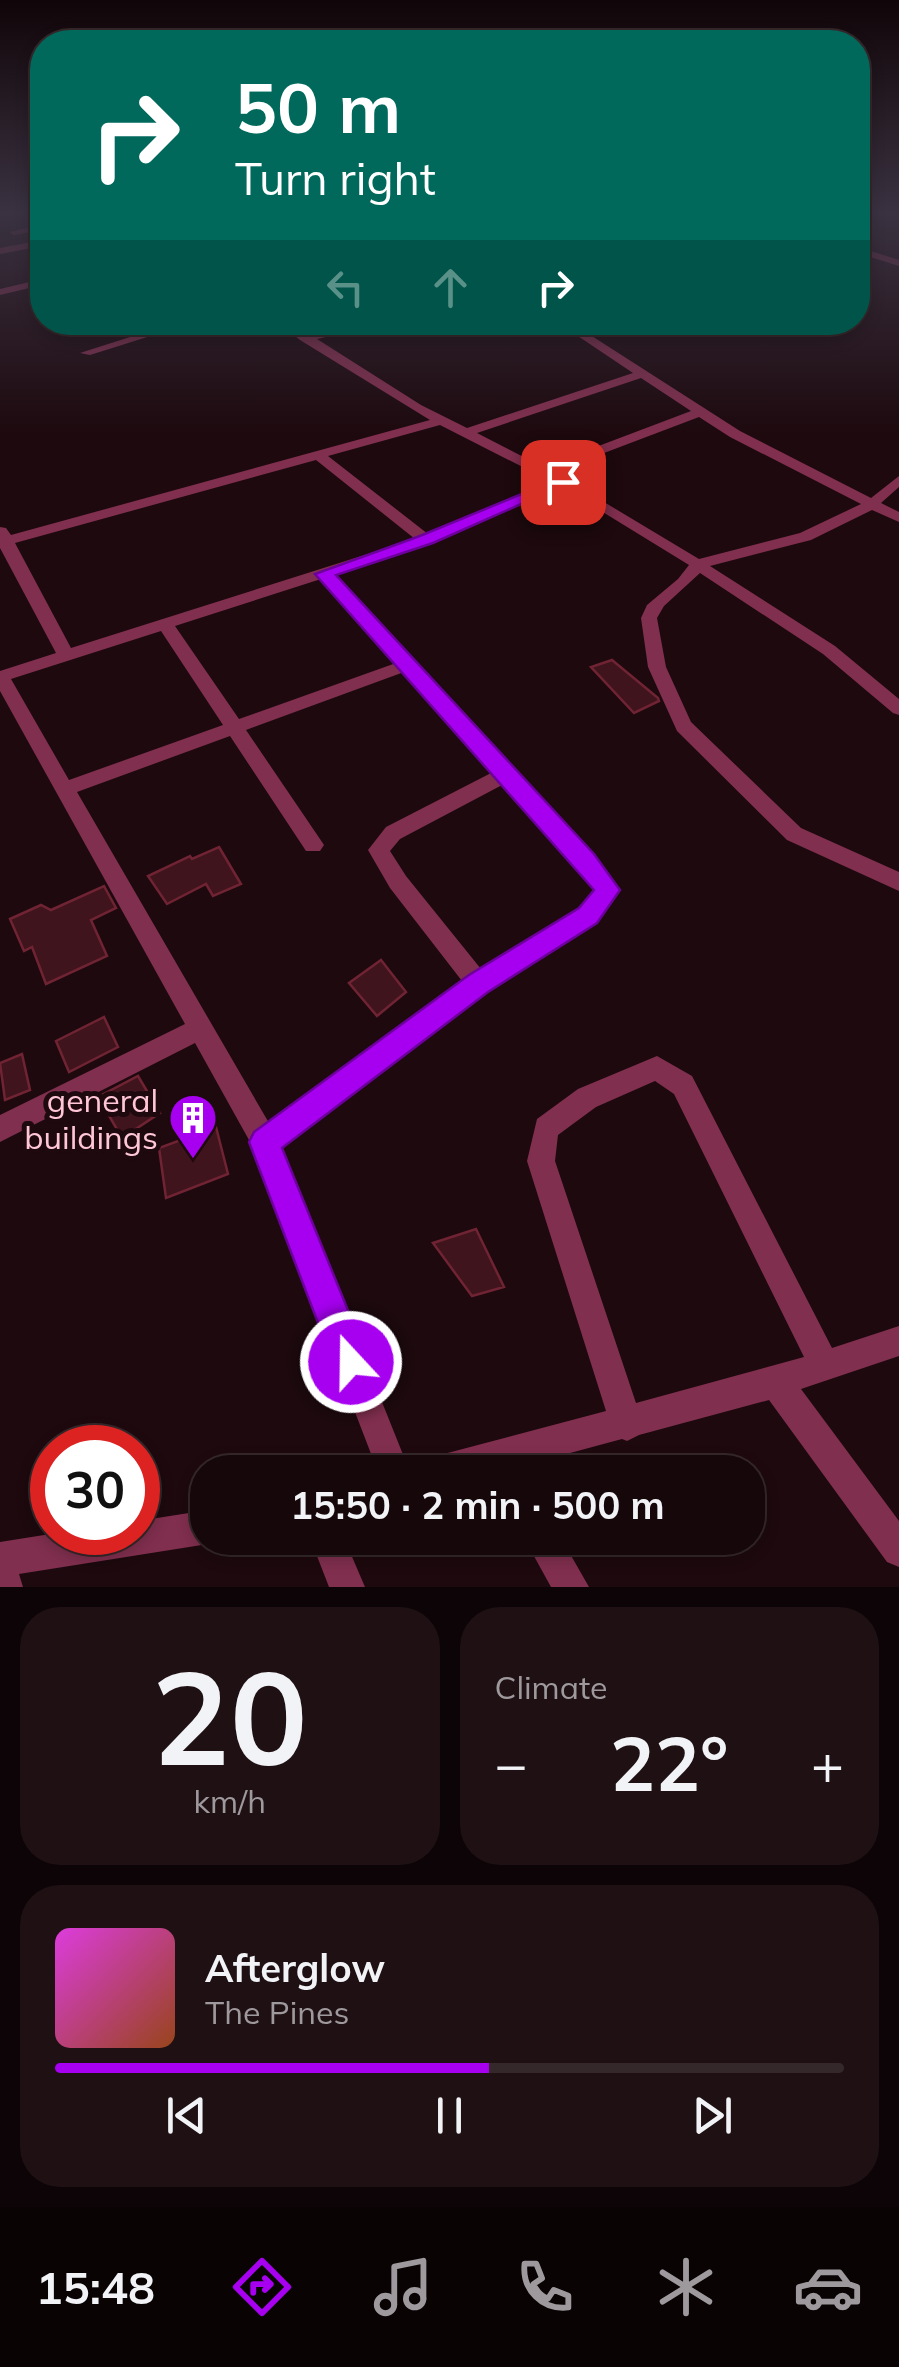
<!DOCTYPE html>
<html lang="en">
<head>
<meta charset="utf-8">
<style>
	body { margin:0; font-family:Mulish,sans-serif; background:#1f1013; color:#f1f3f6; height:100vh; display:flex; flex-direction:column; font-size:38px; white-space:nowrap }
	* { box-sizing:border-box; margin:0 }
	p { font-size:32px; color:#9e999c }
	.icon { flex:none; width:55px; height:55px; fill:none; stroke:currentColor; stroke-width:2; stroke-linecap:round; stroke-linejoin:round }
	.map { position:relative; height:1587px; overflow:hidden }
	.panel { display:flex; flex-direction:column; gap:20px; padding:20px; background:#0c0406; flex:1 }
	.panel>* { flex:none }
	.banner { position:absolute; left:30px; top:30px; width:840px; height:305px; border-radius:40px; box-shadow:0 5px 15px #0003,0 0 0 2px #35282b; background:#00695c; color:#fff; overflow:hidden }
	.speed { position:absolute; left:30px; top:1425px; display:flex; gap:20px; font-size:50px; font-weight:700; text-align:center }
	.speed>* { display:grid; place-content:center; width:130px; height:130px; border-radius:50%; background:#16070a; box-shadow:0 5px 15px #0003,0 0 0 2px #35282b; line-height:1 }
	.speed .limit { border:15px solid #d22; background:#fff; color:#111 }
	.pin { position:absolute; display:grid; place-items:center; width:85px; height:85px; color:#fff; margin:-42px; border-radius:20px; box-shadow:0 5px 15px #0006 }
	.me { position:absolute; width:110px; margin:-55px; rotate:339deg; stroke-linejoin:round; filter:drop-shadow(0 0 8px #0008) }
	.turn { display:flex; align-items:center; gap:35px; height:210px; padding:0 40px; font-size:45px }
	.turn .icon { width:130px; height:130px; stroke-width:2.5 }
	.turn b { display:block; font-size:70px; line-height:85px }
	.lanes { display:flex; align-items:center; height:95px; padding:0 40px; background:#0003; justify-content:center; gap:50px; direction:ltr }
	.lanes .off { opacity:.35 }
	.big { font-size:75px; font-weight:700; line-height:1.1 }
	.panel .card { flex:1; display:flex; flex-direction:column; justify-content:center; gap:15px; min-width:0; padding:0 35px; border-radius:40px; background:#1f1013 }
	.panel .dial { align-items:center; gap:0 }
	.dial b { font-size:130px; line-height:1 }
	.song { display:flex; align-items:center; gap:30px }
	.cover { width:120px; height:120px; border-radius:15px; background:linear-gradient(135deg,hsl(300 70% 55%),hsl(20 70% 35%)) }
	.played { height:10px; border-radius:5px; background:linear-gradient(90deg,#a700f1 55%,#35282b 55%) }
	.keys { display:flex; justify-content:space-around; direction:ltr }
	.heat { display:flex; justify-content:space-between; align-items:center; font-size:55px; direction:ltr }
	.panel .tiles { flex:1; display:grid; gap:20px; grid-template-columns:1fr 1fr }
	.card:last-child { grid-column:span 2 }
	.trip { position:absolute; left:190px; top:1455px; width:575px; height:100px; border-radius:40px; background:#16070a; box-shadow:0 5px 15px #0003,0 0 0 2px #35282b; font-weight:700; line-height:100px; text-align:center }
	.tab-bar { display:flex; height:160px; justify-content:space-around; align-items:center; background:#090304; color:#9e999c }
	.tab-bar .icon { width:70px; height:70px }
	.tab-bar .current { color:#a700f1 }
	.tab-bar b { font-size:45px; color:#f1f3f6 }
	.map>svg:first-child { display:block }
	.building { fill:#40141d; stroke:#6f2333; stroke-width:2.5 }
	.lines { fill:none; stroke-linecap:round; stroke-linejoin:round }
	.street { fill:#812f4e; fill-rule:evenodd }
	.route { fill:#a700f1; stroke:#6d009d; stroke-width:2.5 }
	.labels { text-anchor:middle; dominant-baseline:central; stroke-width:10; stroke-linejoin:round; paint-order:stroke }
	.near-poi-label { font-size:32px; fill:#ffc6d7; stroke:#1d090e; text-anchor:end }
</style>
</head>
<body>
<div class="map">
<svg width="899" height="1587" viewBox="0 0 899 1587">
	<rect width="100%" height="100%" fill="#1d090e"/>
	<path class="building" d="M612 660 658 698 659 701 634 713 591 667Z
		M219 847 241 884 213 896 206 884 167 904 148 876 190 856 192 859Z
		M104 886 116 908 91 920 107 956 46 984 32 947 24 951 10 919 41 905 51 910Z
		M381 960 406 992 377 1016 349 983Z
		M104 1017 118 1047 69 1072 56 1041Z
		M22 1054 30 1090 5 1100 0 1063Z
		M138 1076 160 1113 122 1138 98 1097Z
		M216 1127 228 1174 166 1198 159 1148Z
		M476 1229 504 1287 472 1296 433 1243Z"/>
	<g class="lines">
		<path class="street" d="M42 224V230L14 235 10 232Z
			M42 240V246L0 254V248Z
			M858 247 899 260V266L858 253Z
			M858 272 868 277V281L858 279Z
			M42 279V285L0 295V289Z
			M177 322H195L90 355 80 353Z
			M278 322H291L309 334 367 322H391L317 339 421 405 467 428 633 373 557 322H570L740 431 871 498 899 476V487L881 503 899 512V522L872 510 811 540 710 566 835 646 899 699V715L893 713 823 654 700 573 664 606 657 618 666 667 691 722 801 828 899 872V891L787 840 677 731 648 667 641 618 647 605 678 579 689 565 562 487 431 543 334 575 593 855 619 890 596 921 486 990 280 1147 410 1472H378L254 1149 195 1043 0 1142V1115L185 1024 0 691V671L56 653 0 548V527L6 528 11 535 430 420 300 340ZM641 378 691 411 543 467 477 433ZM699 417 730 437 861 504 800 533 699 559 554 472ZM440 425 552 482 428 534 328 456ZM316 460 415 539 71 648 15 543ZM321 579 396 663 239 719 175 626ZM161 631 223 725 69 780 11 679ZM404 672 493 772 386 827 368 850 390 888 462 981 269 1123 77 792 230 736 306 851H320L324 845 320 839 246 730ZM504 784 595 890 580 909 481 969 406 876 390 851 400 839Z
			M657 1056 692 1076 832 1348 899 1326V1356L801 1389 899 1521V1567L887 1562 769 1400 639 1435 627 1441 622 1439 500 1472H424L428 1460 440 1455 606 1411 527 1161 537 1119 578 1089ZM655 1081 674 1094 804 1357 636 1403 555 1161 558 1135 596 1107Z
			M208 1510V1538H221L208 1544 19 1574 23 1587H0V1542L63 1532H138V1521Z
			M310 1538H344L365 1587H329Z
			M524 1538H561L589 1587H551Z"/>
	</g>
	<linearGradient id="sky" x2="0" y2="1"><stop stop-color="#100508"/><stop offset="0.49" stop-color="#3a3241"/><stop offset="1" stop-color="#3a3241" stop-opacity="0"/></linearGradient>
	<rect width="899" height="435" fill="url(#sky)"/>
	<path class="route" d="M558 479 571 482 433 543 336 575 594 854 620 890 597 923 488 992 282 1148 369 1362 363 1375 351 1380 338 1375 333 1362 249 1142 254 1132 469 975 579 908 594 890 315 574 420 536Z"/>
	<defs>
		<g id="building-pin" transform="scale(2.5)"><path d="M0 17L-7.5 6A9.5 9.5 0 1 1 7.5 6Z" fill="#a700f1" stroke="#1d090e"/><path d="M-4-6H4V6H1V3H-1V6H-4ZM-2.5-4.3h1.7v1.8h-1.7ZM.8-4.3h1.7v1.8H.8ZM-2.5-1h1.7V.8h-1.7ZM.8-1h1.7V.8H.8Z" fill="#fff"/></g>
	</defs>
	<g fill-rule="evenodd">
		<use href="#building-pin" x="193" y="1118"/>
	</g>
	<g class="labels">
		<g class="near-poi-label">
			<text x="158" y="1100">general<tspan x="158" dy="37">buildings</tspan></text>
		</g>
	</g>
</svg>
<div class="speed"><div class="limit">30</div></div>
<div class="pin" style="left:563px;top:482px;background:#d93025"><svg class="icon" aria-label="arrive" viewBox="0 0 24 24"><path d="M6 21V4h12l-3 4 3 4H6"/></svg></div>
<svg class="me" style="left:351px;top:1362px" viewBox="-20 -20 40 40"><circle r="17" fill="#a700f1" stroke="#fff" stroke-width="3"/><path d="M0-11L8 9 0 5-8 9z" fill="#fff"/></svg>
<div class="trip">15:50 · 2 min · 500 m</div>
<div class="banner">
<div class="turn"><svg class="icon" aria-label="right" viewBox="0 0 24 24"><path d="M7 20v-9h11M14 6l5 5-5 5"/></svg><div><b>50 m</b>Turn right</div></div>
<div class="lanes"><svg class="icon off" aria-label="left" viewBox="0 0 24 24"><path d="M17 20v-9H6M10 6l-5 5 5 5"/></svg><svg class="icon off" aria-label="ahead" viewBox="0 0 24 24"><path d="M12 20V5M6 11l6-6 6 6"/></svg><svg class="icon" aria-label="right" viewBox="0 0 24 24"><path d="M7 20v-9h11M14 6l5 5-5 5"/></svg></div>
</div>
</div>
<section class="panel">
<div class="tiles">
<div class="card dial"><b>20</b><p>km/h</p></div>
<div class="card"><p>Climate</p>
<div class="heat"><a>−</a><b class="big">22°</b><a>+</a></div>
</div>
<div class="card">
<div class="song"><i class="cover"></i><div><b>Afterglow</b><p>The Pines</p></div></div>
<div class="played"></div>
<div class="keys"><svg class="icon" aria-label="previous" viewBox="0 0 24 24"><path d="M18 5L8 12l10 7zM5 5v14"/></svg><svg class="icon" aria-label="pause" viewBox="0 0 24 24"><path d="M8 5v14M16 5v14"/></svg><svg class="icon" aria-label="next" viewBox="0 0 24 24"><path d="M6 5l10 7-10 7zM19 5v14"/></svg></div>
</div>
</div>
</section>
<nav class="tab-bar">
<b>15:48</b>
<svg class="icon current" aria-label="directions" viewBox="0 0 24 24"><path d="M12 3l9 9-9 9-9-9zM9 14v-3h6M13 9l2 2-2 2"/></svg>
<svg class="icon" aria-label="music" viewBox="0 0 24 24"><path d="M9 18V5l10-2v13"/><circle cx="6" cy="18" r="3"/><circle cx="16" cy="16" r="3"/></svg>
<svg class="icon" aria-label="phone" viewBox="0 0 24 24"><path d="M5 4h4l2 5-3 2q2 4 5 5l2-3 5 2v4C11 20 4 13 5 4z"/></svg>
<svg class="icon" aria-label="climate" viewBox="0 0 24 24"><path d="M12 3v18M4 7l16 10M4 17L20 7"/></svg>
<svg class="icon" aria-label="car" viewBox="0 0 24 24"><path d="M5 17H2v-5l4-1 3-4h7l3 4 3 1v5h-3M9 17h6M6 11h13"/><circle cx="7" cy="17" r="2"/><circle cx="17" cy="17" r="2"/></svg>
</nav>
</body>
</html>
